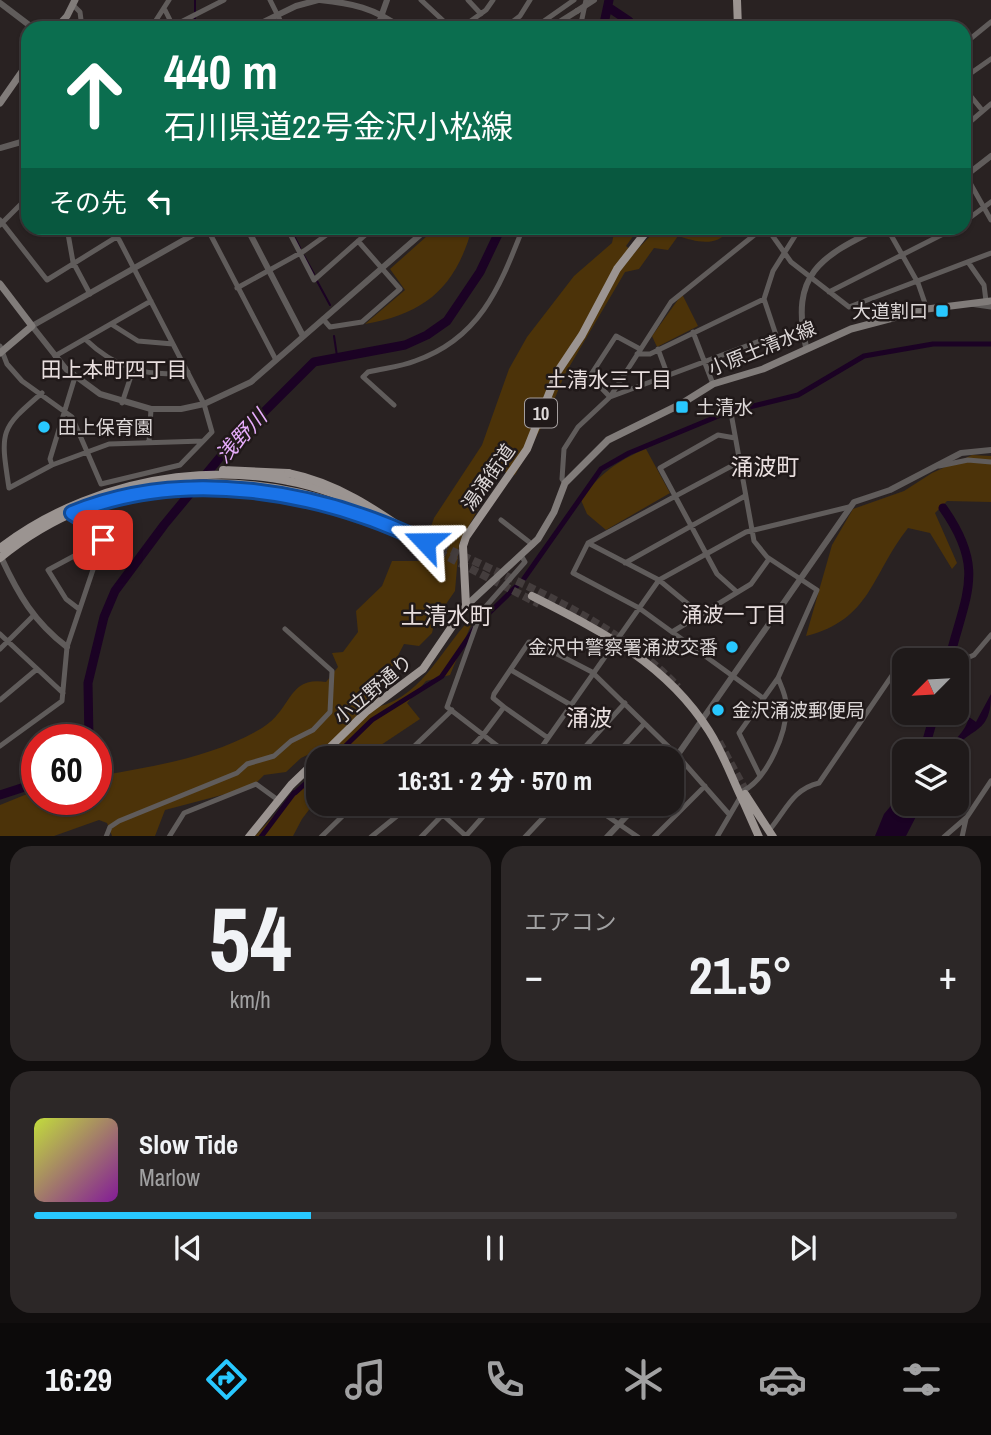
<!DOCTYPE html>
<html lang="ja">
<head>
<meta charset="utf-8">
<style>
	body { margin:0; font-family:"Archivo Narrow","Noto Sans JP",sans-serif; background:#2c2727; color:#f1f3f6; height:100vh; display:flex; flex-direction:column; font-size:26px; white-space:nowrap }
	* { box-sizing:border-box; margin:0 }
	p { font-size:23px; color:#a1a1a2 }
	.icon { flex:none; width:38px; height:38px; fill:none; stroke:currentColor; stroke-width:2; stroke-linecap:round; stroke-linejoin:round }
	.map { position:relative; height:836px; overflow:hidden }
	.panel { display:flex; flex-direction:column; gap:10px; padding:10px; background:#110e0e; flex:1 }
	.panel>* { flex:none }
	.banner { position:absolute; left:21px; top:21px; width:950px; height:214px; border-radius:21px; box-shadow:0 2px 5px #0004,0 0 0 2px #3c3839; background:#0b6e4f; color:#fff; overflow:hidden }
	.needle { width:46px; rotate:246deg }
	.controls { position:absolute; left:892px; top:648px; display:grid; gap:14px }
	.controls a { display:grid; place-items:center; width:77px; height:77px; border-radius:14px; background:#1f1a1a; box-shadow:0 2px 5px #0004,0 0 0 2px #3c3839; font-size:35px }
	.speed { position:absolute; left:21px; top:724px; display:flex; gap:14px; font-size:35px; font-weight:700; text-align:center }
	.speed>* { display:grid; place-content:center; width:91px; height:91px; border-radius:50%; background:#1f1a1a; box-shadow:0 2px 5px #0004,0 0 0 2px #3c3839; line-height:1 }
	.speed .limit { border:10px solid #d22; background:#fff; color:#111 }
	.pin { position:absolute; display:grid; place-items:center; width:60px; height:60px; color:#fff; margin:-30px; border-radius:14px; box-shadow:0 4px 10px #0006 }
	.me { position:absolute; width:77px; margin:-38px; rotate:293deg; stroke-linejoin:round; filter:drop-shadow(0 0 5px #0008) }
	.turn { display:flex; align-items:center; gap:24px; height:147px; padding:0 28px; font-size:32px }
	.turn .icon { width:91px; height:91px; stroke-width:2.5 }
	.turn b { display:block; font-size:49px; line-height:60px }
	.then { display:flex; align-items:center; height:66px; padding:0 28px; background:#0003; gap:14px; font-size:26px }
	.big { font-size:52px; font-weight:800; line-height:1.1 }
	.panel .widget { flex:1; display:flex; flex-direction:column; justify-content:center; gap:10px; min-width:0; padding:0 24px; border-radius:21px; background:#2c2727 }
	.panel .dial { align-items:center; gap:0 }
	.dial b { font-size:91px; line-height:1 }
	.song { display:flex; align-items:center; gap:21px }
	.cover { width:84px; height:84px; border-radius:10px; background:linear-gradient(135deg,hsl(70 70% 55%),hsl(290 70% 35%)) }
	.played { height:7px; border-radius:4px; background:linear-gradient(90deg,#28c8ff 30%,#3c3839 30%) }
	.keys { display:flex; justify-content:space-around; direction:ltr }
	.heat { display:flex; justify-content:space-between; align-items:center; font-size:38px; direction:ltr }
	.panel .tiles { flex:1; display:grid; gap:10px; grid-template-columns:1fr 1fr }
	.widget:last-child { grid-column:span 2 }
	.trip { position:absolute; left:306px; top:746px; width:378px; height:70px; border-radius:21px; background:#1f1a1a; box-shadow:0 2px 5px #0004,0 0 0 2px #3c3839; font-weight:800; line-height:70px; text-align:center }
	.dock { display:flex; height:112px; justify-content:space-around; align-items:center; background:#0c0a0a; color:#a1a1a2 }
	.dock .icon { width:49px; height:49px }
	.dock .current { color:#28c8ff }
	.dock b { font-size:32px; color:#f1f3f6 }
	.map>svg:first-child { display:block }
	.green { fill:#4c3309 }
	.water { fill:#1b0224 }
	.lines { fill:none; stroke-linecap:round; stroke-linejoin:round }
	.stream { stroke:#1b0224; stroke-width:2 }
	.canal { stroke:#1b0224; stroke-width:5 }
	.river { stroke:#1b0224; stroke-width:9 }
	.primary-tunnel { stroke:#443d3d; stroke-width:8; stroke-dasharray:8 4; stroke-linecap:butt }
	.minor { stroke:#605c5b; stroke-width:5 }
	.tertiary { stroke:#605c5b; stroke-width:6 }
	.secondary { stroke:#817c7a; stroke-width:7 }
	.primary { stroke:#9b9491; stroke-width:8 }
	.tertiary-bridge { stroke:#605c5b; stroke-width:6 }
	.primary-bridge { stroke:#9b9491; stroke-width:8 }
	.route-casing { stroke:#114b97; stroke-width:18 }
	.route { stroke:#1a73e8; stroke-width:12 }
	.poi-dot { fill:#28c8ff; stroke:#201919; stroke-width:2.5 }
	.labels { text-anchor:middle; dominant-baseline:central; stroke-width:5; stroke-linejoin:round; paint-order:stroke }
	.shield { fill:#201919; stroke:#a49e9e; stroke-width:2 }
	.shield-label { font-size:18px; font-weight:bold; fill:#dcd7d7 }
	.poi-label { font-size:19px; fill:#dcd7d7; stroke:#201919; text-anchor:start }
	.street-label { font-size:19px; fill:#dcd7d7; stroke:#201919 }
	.neighbourhood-label { font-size:21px; fill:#e8dede; stroke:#201919 }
	.water-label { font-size:21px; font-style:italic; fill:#e6acfb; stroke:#201919 }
	.quarter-label { font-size:23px; fill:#e8dede; stroke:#201919 }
</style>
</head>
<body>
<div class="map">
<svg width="991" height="837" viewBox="0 0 991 837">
	<rect width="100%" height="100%" fill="#292222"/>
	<path class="green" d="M828 19 886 22 887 28H796Z
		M436 228H472C456 287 425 314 365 324L405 290 390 269Z
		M615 228H639L626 246 634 253 658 228H727L728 231C716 248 694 241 678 236L668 250 654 248 639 269 625 272 565 374 546 419 515 475 501 471 485 485 482 502 459 544 455 591 435 620 432 633 419 646 404 644 377 696 378 707C425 695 444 643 476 613L450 675 426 681 407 703 420 719 372 751 369 758H329L331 755 324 747 301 758 286 772 264 775 252 787 165 810 155 836H112L107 823 99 820 54 836H0V805L37 790V800H96V772L103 775C158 766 214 756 262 728 293 709 287 676 326 682L338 667 332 653 343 652 358 632 356 611 382 586 392 561H419L434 518 482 445 509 369 527 337 574 276 612 243Z
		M682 294 698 326 657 347 652 336Z
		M646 449 670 493 606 530 587 514 581 500C598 475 618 460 646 449Z
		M972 455 991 456V502L947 501 935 513 957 563 952 569 930 533 908 528C871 575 871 620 806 636L832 545 853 509 904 491 932 473Z
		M318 768V798L302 819 293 836 254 837Z"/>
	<path class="water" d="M991 694C991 735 971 726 953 751H937C951 747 966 731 969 717L976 722Z
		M905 789V803H923L906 836H875L884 814Z"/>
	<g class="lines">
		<path class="stream" d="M195 0V12
			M195 28V18
			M290 228 300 248
			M304 256 314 274
			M317 281 330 305
			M334 336 337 356"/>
		<path class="canal" d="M729 412 798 395 864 356 933 344H991
			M487 615 523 580 601 469 629 453 728 412
			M481 622 482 621
			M442 676 475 628
			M333 758 372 720 441 677
			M295 793 318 772
			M261 837 294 793"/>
		<path class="river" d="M608 7 629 21V28
			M603 28 609 0
			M943 508C986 569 966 593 949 660
			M89 740 88 683 104 617 115 591 164 525 226 450 314 362 405 345 427 335 447 321 480 272 501 228
			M924 751 935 712
			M0 795 37 783"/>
		<path class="primary-tunnel" d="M419 535C506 578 611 616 678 687
			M417 541 539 604
			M719 742 748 795"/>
		<path class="minor" d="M270 0 284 28
			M421 0 451 28
			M468 0 481 14
			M73 5 80 12 82 28
			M164 8 173 26 224 0
			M151 28 169 0
			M376 28 382 14
			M461 28 486 10 493 0
			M504 28 520 16 530 0
			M534 28 574 0
			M580 28 586 0
			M964 44 991 22
			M964 78 991 59
			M964 88 982 110
			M28 98 22 104 28 117
			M964 127 991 104
			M965 174 991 220
			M0 220 47 280 131 228
			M964 222 991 202
			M0 225 28 197
			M67 228 73 262 90 294
			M207 228 276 360
			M287 228 314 280 373 228
			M767 228 791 262 849 307 991 253
			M887 228 918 283 927 309
			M968 262 984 285 986 301
			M237 288 304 251 336 228
			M829 292 955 228
			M970 304 991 307
			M323 319 330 327 362 322 400 289 358 241
			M111 324 138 341 173 344
			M693 332 713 384
			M85 339C115 368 147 378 188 372
			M0 346 7 364 22 381 72 417 101 484 180 465 212 432 204 404 113 228
			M658 349 668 376
			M637 354H650L764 299
			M55 356 151 301
			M42 393C0 429 0 430 9 488L52 465 109 444 203 441
			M610 397 776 335 764 299 773 271 800 228
			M610 397 590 376 616 336 640 349
			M122 403 133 370
			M394 405 363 377 368 372C384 368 400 367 415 361 481 338 500 286 523 228
			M731 413 754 541 767 557 817 590 778 678 739 733 760 776
			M735 438 718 435 660 468 717 574 737 592
			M149 442 151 409
			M739 462 588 543 573 573 639 608 763 698
			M52 465 50 459 75 377
			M939 466 968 460 991 462
			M565 483 562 479 564 449 578 427 610 397 671 302 763 228
			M501 520 533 545
			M588 543 659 580 700 614
			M625 563 745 496
			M79 609 66 599 48 570 102 541
			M672 632 751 584 769 559
			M0 634 63 693
			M0 649 33 616
			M511 670 571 705
			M0 700 37 669
			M504 707 548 738
			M0 746 62 701 67 647 103 540 101 531 73 513
			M402 758 452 710
			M461 758 483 735 504 707 493 698 494 694 529 642 536 643 592 672 678 756 728 813
			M513 758 447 707 481 612 525 562 522 557
			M534 758 659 580 746 532 849 507
			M575 758 625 703
			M613 758 644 724
			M743 791C768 778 788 731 786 704 786 695 781 686 778 678
			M430 803 466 836
			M588 803 638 837
			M771 828C786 810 793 789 819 783L906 655C926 641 946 656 967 658L974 655 991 635
			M106 837 110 827 119 821 237 773 247 764 274 756 291 741 313 730 330 712 332 671 285 629
			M169 837 184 813 256 784 278 800
			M321 837 356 803
			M371 837 413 803
			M421 837 454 803
			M465 837 495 803
			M525 837 557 803
			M654 837 705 786
			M717 837 741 796
			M944 837 967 817 991 781
			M962 837 966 819"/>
		<path class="tertiary" d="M320 0C351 3 375 8 401 28
			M0 3 33 28
			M382 14 387 0
			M251 28 296 6 318 0
			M550 28 577 11
			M0 148 28 140
			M964 177 991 156
			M205 228 32 326 66 369 100 394 151 409H181L204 404 251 382 428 228
			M247 228 303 336
			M806 347C790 274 820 257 879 228
			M1 557C18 594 34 622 67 647
			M672 763 854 502 890 490 961 453 991 450
			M607 837 639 803"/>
		<path class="secondary" d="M56 28 67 16 75 0
			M0 103 28 63
			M0 284 32 326 0 353
			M466 606 538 539 554 512 565 483 608 440 681 404 713 384 763 369 851 329 927 309 991 301"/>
		<path class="primary" d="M737 0 738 28
			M223 470 288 473
			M209 488 280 496
			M415 537 425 542
			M0 548C99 472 250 449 364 507
			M0 558C102 473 251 462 370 517
			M532 596C601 631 666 663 709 731 723 753 731 776 742 799
			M319 758 367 711 423 669 466 606 463 546 466 537 527 449 558 371 582 335 617 269 649 228
			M249 837 291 785 318 759"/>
		<path class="tertiary-bridge" d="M577 11 594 0"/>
		<path class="primary-bridge" d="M288 473C337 483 375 509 415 537
			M280 496 351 514 400 531
			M745 794 773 837
			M743 801 759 837"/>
	</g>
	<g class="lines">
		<g class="route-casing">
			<path id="route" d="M103 540 101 531 72 513C183 467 319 490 425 542"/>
		</g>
		<use href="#route" class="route"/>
	</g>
	<g class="poi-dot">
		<rect x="935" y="304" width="14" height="14" rx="3.5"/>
		<rect x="675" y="400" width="14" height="14" rx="3.5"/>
		<circle cx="44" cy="427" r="7"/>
		<circle cx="732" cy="647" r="7"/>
		<circle cx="718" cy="710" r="7"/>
	</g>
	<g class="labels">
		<rect class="shield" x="525" y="398.5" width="32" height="29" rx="5"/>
		<g class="shield-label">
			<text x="541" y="413">10</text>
		</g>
		<g class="poi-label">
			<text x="928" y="311" text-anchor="end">大道割口</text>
			<text x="696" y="407">土清水</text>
			<text x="58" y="427">田上保育園</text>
			<text x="718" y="647" text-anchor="end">金沢中警察署涌波交番</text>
			<text x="732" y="710">金沢涌波郵便局</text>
		</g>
		<g class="street-label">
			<text transform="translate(762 348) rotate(-22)">小原土清水線</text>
			<text transform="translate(488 477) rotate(-55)">湯涌街道</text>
			<text transform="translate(373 689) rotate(-40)">小立野通り</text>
		</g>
		<g class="neighbourhood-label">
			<text x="114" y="369">田上本町四丁目</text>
			<text x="609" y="379">土清水三丁目</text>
			<text x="734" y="614">涌波一丁目</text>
		</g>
		<g class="water-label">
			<text transform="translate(241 436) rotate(-47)">浅野川</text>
		</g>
		<g class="quarter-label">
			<text x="765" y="466">涌波町</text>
			<text x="447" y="615">土清水町</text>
			<text x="589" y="717">涌波</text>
		</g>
	</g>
</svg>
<div class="controls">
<a><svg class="needle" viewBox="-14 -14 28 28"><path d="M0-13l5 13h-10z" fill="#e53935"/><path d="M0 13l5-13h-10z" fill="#a1a1a2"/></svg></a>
<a><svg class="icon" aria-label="layers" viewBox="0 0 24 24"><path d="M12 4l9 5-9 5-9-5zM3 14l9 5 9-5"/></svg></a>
</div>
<div class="speed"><div class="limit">60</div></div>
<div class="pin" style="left:103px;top:540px;background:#d93025"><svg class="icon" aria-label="arrive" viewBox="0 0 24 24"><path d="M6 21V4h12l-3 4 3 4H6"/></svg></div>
<svg class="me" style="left:425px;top:542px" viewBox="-20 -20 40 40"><path d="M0-17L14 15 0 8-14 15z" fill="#1a73e8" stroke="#fff" stroke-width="4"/></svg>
<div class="trip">16:31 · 2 分 · 570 m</div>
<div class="banner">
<div class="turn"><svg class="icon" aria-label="ahead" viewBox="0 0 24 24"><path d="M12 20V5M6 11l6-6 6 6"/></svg><div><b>440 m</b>石川県道22号金沢小松線</div></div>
<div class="then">その先<svg class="icon" aria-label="left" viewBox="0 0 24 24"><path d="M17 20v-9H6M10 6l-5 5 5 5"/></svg></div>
</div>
</div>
<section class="panel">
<div class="tiles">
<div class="widget dial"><b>54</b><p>km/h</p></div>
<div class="widget"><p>エアコン</p>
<div class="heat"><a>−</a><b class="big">21.5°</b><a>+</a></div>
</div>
<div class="widget">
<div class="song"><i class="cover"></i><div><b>Slow Tide</b><p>Marlow</p></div></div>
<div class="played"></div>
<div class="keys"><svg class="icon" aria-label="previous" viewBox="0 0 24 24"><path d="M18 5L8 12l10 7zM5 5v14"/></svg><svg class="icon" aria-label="pause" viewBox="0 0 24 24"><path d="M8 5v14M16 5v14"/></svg><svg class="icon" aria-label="next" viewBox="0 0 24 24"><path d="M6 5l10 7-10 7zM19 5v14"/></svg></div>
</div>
</div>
</section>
<nav class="dock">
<b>16:29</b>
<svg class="icon current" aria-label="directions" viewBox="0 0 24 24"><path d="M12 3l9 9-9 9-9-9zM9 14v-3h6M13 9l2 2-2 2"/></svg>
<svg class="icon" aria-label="music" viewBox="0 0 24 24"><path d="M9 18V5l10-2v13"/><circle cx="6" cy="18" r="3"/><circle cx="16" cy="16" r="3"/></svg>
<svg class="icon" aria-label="phone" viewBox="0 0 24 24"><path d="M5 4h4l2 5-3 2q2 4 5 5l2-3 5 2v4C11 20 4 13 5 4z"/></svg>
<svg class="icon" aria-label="climate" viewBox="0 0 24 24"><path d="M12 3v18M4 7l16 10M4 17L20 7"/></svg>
<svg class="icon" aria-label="car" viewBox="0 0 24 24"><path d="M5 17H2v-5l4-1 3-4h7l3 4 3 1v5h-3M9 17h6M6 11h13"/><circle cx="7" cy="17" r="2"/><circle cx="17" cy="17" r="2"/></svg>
<svg class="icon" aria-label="filters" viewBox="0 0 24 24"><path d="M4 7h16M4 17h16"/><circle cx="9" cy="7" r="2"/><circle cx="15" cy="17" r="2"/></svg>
</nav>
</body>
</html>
